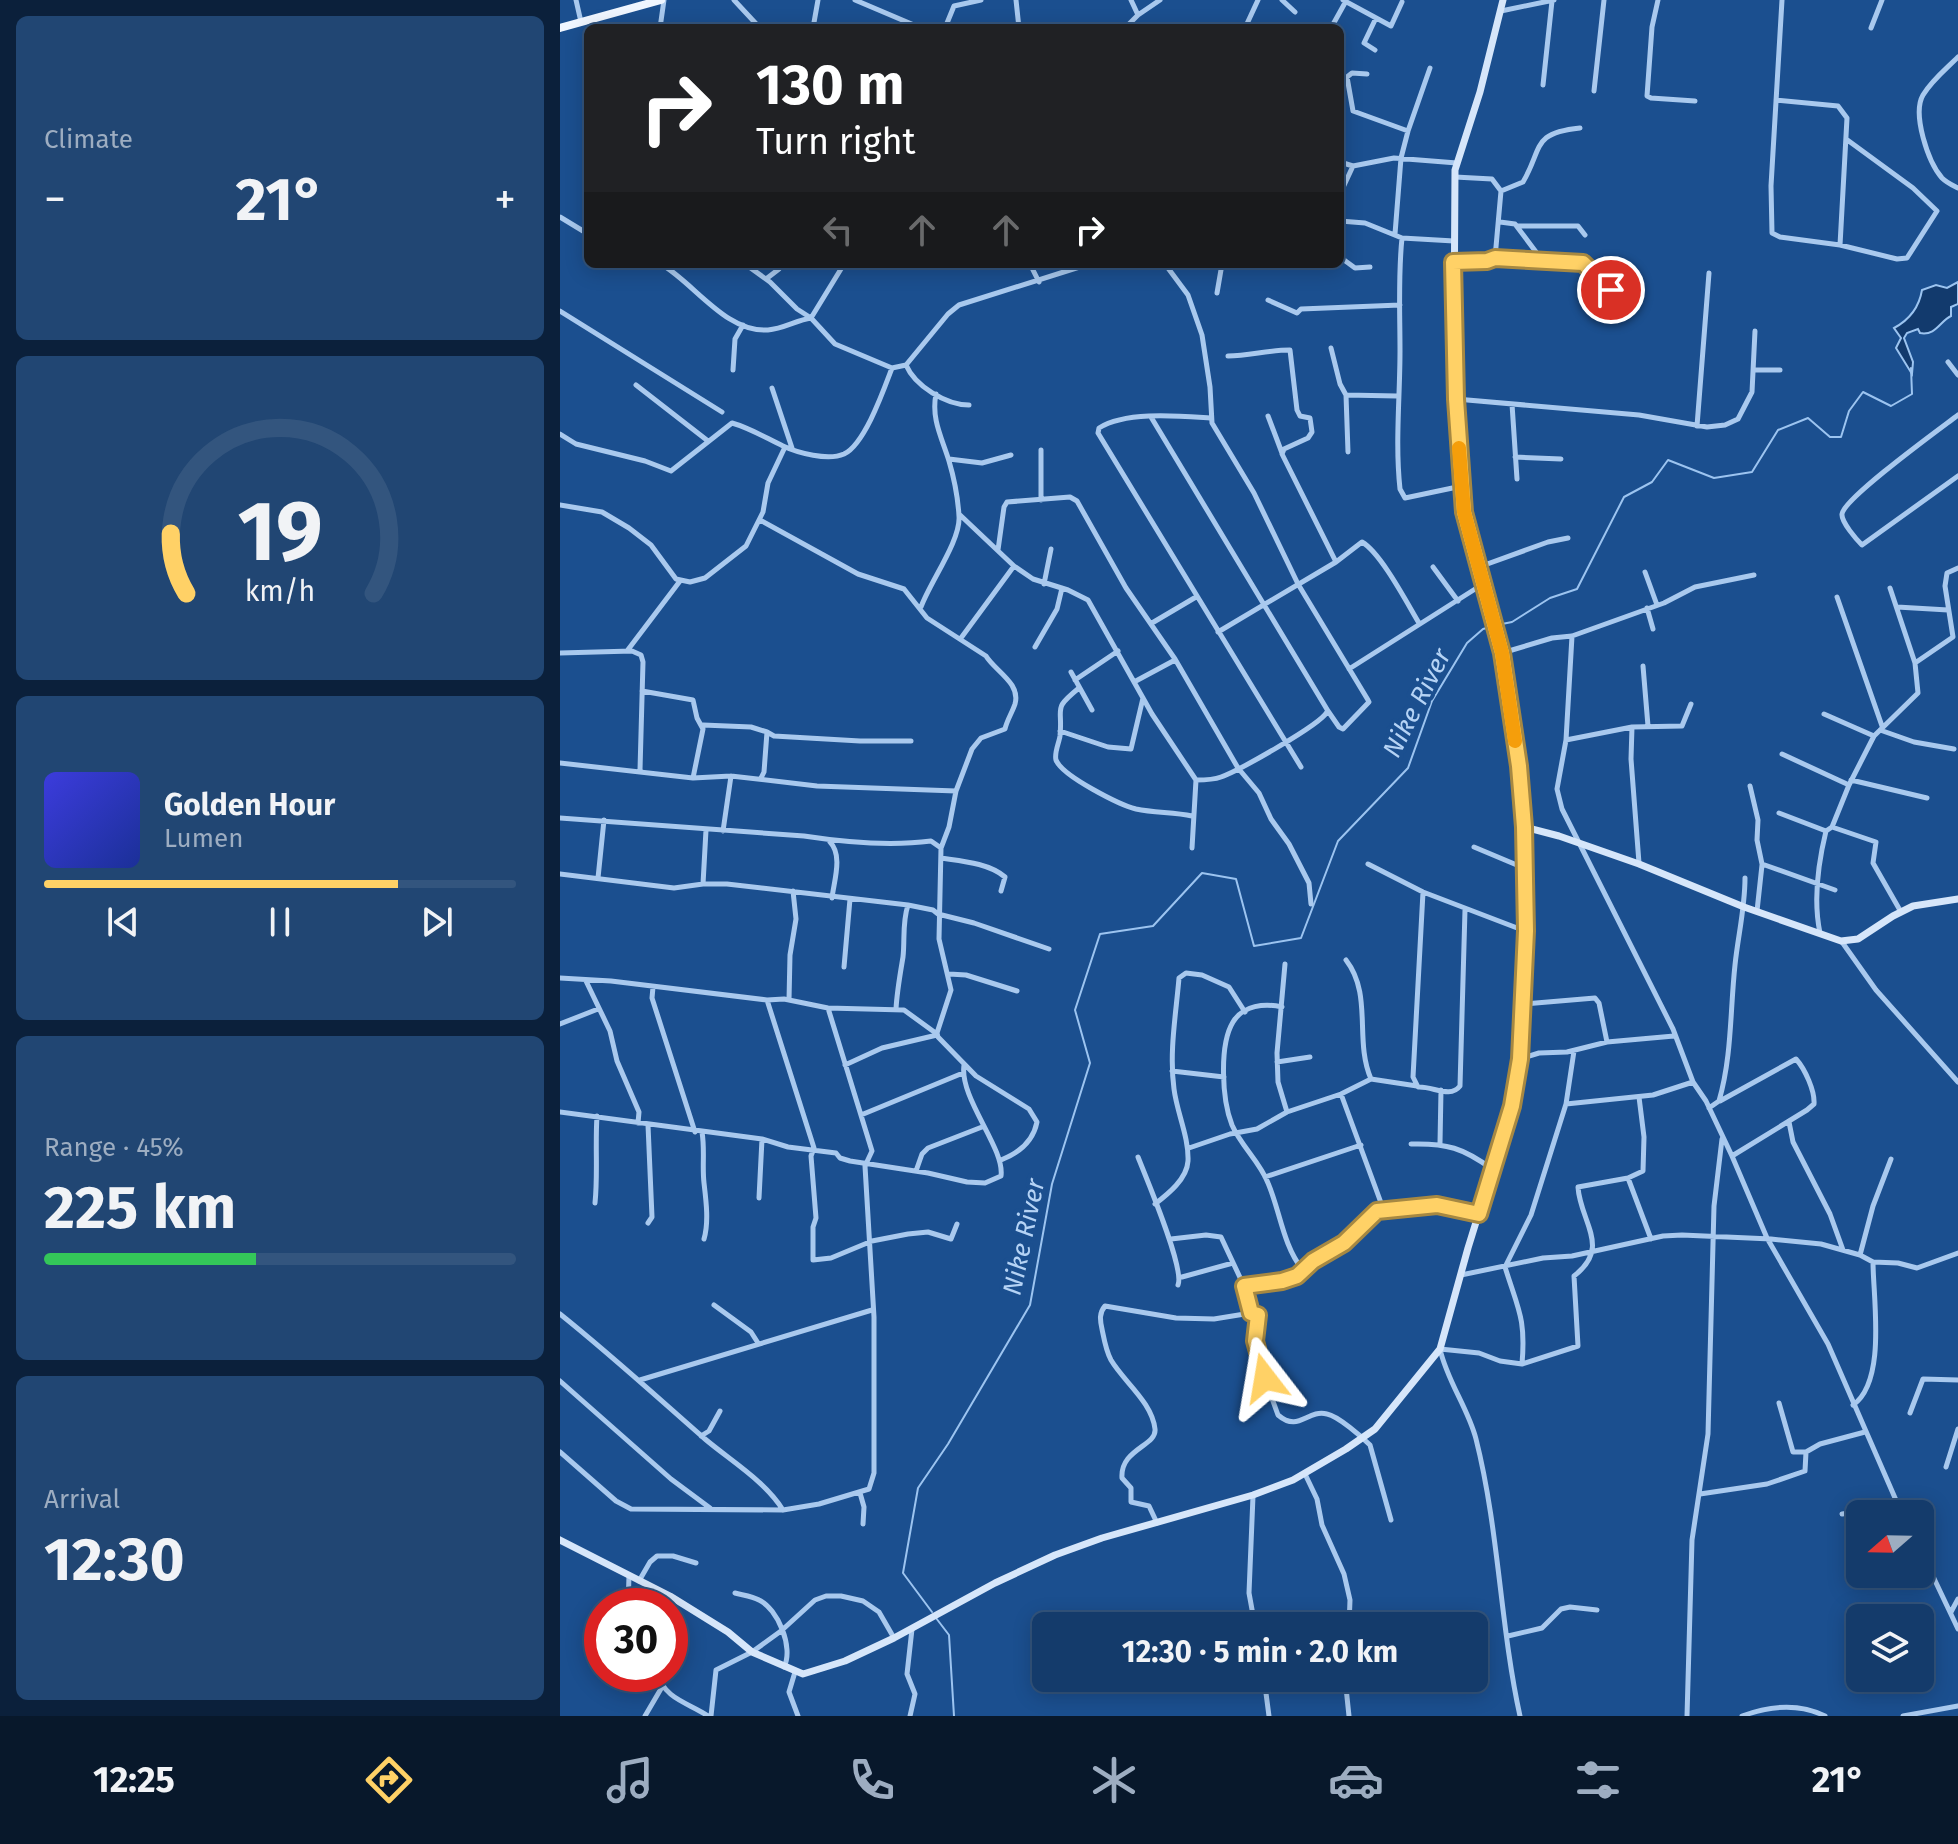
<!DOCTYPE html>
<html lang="en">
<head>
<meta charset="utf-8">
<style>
	body { margin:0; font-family:"Fira Sans",sans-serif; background:#214673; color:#f1f3f6; height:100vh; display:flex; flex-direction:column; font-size:30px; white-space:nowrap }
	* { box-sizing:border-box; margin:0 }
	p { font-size:26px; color:#9dadc1 }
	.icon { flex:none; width:44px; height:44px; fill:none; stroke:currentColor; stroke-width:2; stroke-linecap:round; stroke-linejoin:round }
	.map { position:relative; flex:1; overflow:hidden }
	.panel { display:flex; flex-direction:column; gap:16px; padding:16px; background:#0b203b; width:560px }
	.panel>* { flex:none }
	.hud { position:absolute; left:24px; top:24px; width:760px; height:244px; border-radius:12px; box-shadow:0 4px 20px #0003,0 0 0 2px #33557e; background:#202124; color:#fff; overflow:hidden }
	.needle { width:52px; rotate:250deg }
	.buttons { position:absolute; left:1286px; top:1500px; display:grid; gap:16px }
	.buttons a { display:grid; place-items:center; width:88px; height:88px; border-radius:12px; background:#143b6b; box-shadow:0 4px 20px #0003,0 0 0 2px #33557e; font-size:40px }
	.speed { position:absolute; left:24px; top:1588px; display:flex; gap:16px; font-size:40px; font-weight:700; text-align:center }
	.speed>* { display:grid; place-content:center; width:104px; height:104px; border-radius:50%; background:#143b6b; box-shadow:0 4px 20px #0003,0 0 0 2px #33557e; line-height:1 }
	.speed .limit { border:12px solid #d22; background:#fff; color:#111 }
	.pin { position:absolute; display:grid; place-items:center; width:68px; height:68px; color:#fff; margin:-34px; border:4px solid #fff; border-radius:50%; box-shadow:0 2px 8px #0007 }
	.me { position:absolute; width:88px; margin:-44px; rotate:346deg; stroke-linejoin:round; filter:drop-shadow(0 0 6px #0008) }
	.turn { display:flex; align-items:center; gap:28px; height:168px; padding:0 40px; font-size:36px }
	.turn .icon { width:104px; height:104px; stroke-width:2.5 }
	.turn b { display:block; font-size:56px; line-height:68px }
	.lanes { display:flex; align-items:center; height:76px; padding:0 40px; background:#0003; justify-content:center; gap:40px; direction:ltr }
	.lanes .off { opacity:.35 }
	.big { font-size:60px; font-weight:700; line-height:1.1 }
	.panel .widget { flex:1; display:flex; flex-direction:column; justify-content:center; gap:12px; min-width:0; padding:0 28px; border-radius:12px; background:#214673 }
	.panel .dial { align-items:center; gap:0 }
	.dial svg { height:208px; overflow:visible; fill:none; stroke:#33557e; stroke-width:7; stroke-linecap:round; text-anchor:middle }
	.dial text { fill:#f1f3f6; stroke:none }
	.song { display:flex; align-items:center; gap:24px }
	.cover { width:96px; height:96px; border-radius:12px; background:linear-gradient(135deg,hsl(240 70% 55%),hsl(230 70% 35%)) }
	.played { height:8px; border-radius:4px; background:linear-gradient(90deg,#ffd166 75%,#33557e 75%) }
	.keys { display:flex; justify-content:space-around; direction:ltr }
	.heat { display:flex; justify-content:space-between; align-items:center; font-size:44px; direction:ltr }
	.charge { height:12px; border-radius:6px; background:linear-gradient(90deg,#34c759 45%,#33557e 0) }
	.trip { position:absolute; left:472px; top:1612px; width:456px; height:80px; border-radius:12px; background:#143b6b; box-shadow:0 4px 20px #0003,0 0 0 2px #33557e; font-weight:700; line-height:80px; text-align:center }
	.dock { display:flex; height:128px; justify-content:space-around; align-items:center; background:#08182b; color:#9dadc1 }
	.dock .icon { width:56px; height:56px }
	.dock .selected { color:#ffd166 }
	.dock b { font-size:36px; color:#f1f3f6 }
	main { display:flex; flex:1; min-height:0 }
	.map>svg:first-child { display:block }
	.water { fill:#123a6d; stroke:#9cc4f0; stroke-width:2 }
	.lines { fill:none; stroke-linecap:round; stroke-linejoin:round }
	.stream { stroke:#9cc4f0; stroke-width:2 }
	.street { stroke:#a9c9ee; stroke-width:5 }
	.secondary { stroke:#d6e6fa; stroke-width:7 }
	.primary { stroke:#f0f6ff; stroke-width:8 }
	.route-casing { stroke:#a68842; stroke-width:20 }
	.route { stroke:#ffd166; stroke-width:14 }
	.slow { stroke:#f59e0b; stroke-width:14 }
	.labels { text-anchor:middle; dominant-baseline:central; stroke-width:8; stroke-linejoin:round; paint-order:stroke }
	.water-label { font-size:26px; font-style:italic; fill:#b5d3f5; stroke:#1b4f8f }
</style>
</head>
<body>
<main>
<section class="panel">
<div class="widget"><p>Climate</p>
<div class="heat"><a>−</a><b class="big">21°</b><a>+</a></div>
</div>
<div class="widget dial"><svg viewBox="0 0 100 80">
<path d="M14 69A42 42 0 1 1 86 69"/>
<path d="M14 69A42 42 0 0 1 8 46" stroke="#ffd166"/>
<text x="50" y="56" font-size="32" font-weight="700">19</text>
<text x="50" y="72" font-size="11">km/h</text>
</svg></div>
<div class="widget">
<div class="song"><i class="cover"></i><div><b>Golden Hour</b><p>Lumen</p></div></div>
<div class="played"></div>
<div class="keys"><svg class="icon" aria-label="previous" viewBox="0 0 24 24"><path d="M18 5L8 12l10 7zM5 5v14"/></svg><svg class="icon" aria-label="pause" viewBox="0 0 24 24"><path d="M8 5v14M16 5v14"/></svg><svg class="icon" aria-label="next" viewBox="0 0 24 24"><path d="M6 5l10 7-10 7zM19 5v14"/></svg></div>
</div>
<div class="widget"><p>Range · 45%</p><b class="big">225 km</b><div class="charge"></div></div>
<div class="widget"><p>Arrival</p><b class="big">12:30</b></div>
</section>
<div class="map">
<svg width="1398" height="1716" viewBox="0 0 1398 1716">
	<rect width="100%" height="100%" fill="#1b4f8f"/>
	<path class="water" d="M1398 282V304L1391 307V316C1380 321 1376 336 1360 333L1358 329 1347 333 1344 338 1353 362 1352 374 1336 348 1341 338 1334 328C1349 320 1359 308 1362 290L1376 285 1387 288Z"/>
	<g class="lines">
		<path class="stream" d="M937 625 952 622 990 598 1017 589 1064 497 1092 482 1108 460 1154 478 1192 472 1218 430 1248 418 1270 437H1281L1289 411 1303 392 1331 406 1352 394 1351 368
			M372 1612 343 1573 358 1488 388 1444 470 1305 492 1184 530 1063 515 1010 540 934 593 926 642 873 676 879 694 946 741 938 778 841 848 768 872 701 907 643 923 629 930 627
			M376 1618 389 1635 394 1716"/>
		<path class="street" d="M16 0 21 22
			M174 0 200 28
			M295 0 361 28
			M456 0 459 28
			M722 0 735 12
			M783 0 831 26 842 2
			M1098 0 1092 27 1087 96 1091 98 1135 101
			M1222 0 1211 186 1212 233 1220 237 1280 245 1337 259 1347 258 1377 211 1353 188 1286 139
			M941 11 994 0
			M578 15 600 0
			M100 28 104 0
			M253 28 258 0
			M385 28 394 6 421 0
			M565 28 578 15 571 0
			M685 28 698 0
			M771 28 786 1
			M1311 28 1322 0
			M815 50 804 43 816 18
			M1398 57C1386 69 1372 80 1363 95 1352 114 1368 162 1382 178 1387 183 1392 185 1398 188
			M807 74 792 73 787 77 793 111 848 131
			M983 85 992 1
			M1034 91 1044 0
			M1216 100 1278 106 1287 118 1280 245
			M780 162 793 166
			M941 191 963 182C983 148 971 133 1020 128
			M780 194 793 166 834 158 897 163
			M0 217 28 234
			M780 221 805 223 842 238 894 241
			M940 222 955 224 979 256 986 260
			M958 226H1018L1025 235
			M835 234 841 158 848 131 870 68
			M842 238C838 276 840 313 840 351 840 397 835 443 840 489L845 498 902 486
			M780 257 795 268 810 267
			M935 258 1023 263 1052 293
			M894 262 927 261 935 258 941 191 932 179 895 177
			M101 264C134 283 166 333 208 330 223 329 237 320 251 318L284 264
			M185 264 210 282 237 309 251 318 275 344 332 368 346 365 388 314 399 305 529 264
			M470 264 479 282
			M206 279 219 269 222 264
			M657 293 662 264
			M708 300 737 313 741 309 840 305
			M0 311 162 412
			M771 348 780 384 786 395 788 452
			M668 356C689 356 708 350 730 350L737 410 740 416 750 418 752 432 748 438 724 449 722 454 776 562
			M1388 362 1398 375
			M346 365C355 386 386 405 409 405
			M173 370 175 339 183 325
			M1194 370H1220
			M76 385 148 441
			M212 388 232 448
			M786 395 837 396
			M896 399 1079 415 1147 427 1165 425 1178 419 1192 392 1195 331
			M952 404 957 479
			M1398 415C1381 428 1284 498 1282 514 1281 522 1297 540 1302 545L1398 476
			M708 416 722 453
			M591 417 768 711 779 727 783 729 809 702 808 700 738 584 694 493 652 423 650 387 642 335 628 295 605 264
			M650 418C619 416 566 411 539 428L538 433 741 767
			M1137 426 1149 273
			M0 434 16 444 85 461 111 471 172 423C190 428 206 438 223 446 238 453 268 461 284 454 305 444 324 389 332 368
			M955 457 1001 459
			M389 459 422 463 451 455
			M481 500V450
			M0 505 42 512 69 528 91 545 116 579 130 582 145 578 186 546 203 512 208 483 225 447
			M399 514 454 566 401 638
			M200 520 298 574 344 589 367 618 426 656C435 671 461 683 455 704 452 713 447 720 445 729L421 738 412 749 396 791 389 827 381 848 379 939 391 990 377 1033 378 1037 416 1076 469 1109 477 1122C473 1142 459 1153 441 1160
			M438 550 444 507 447 502 510 497 517 501 566 588 615 659 678 768 699 793 711 819 729 844 749 883 751 904
			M454 566 473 579 508 590 528 600 592 714 636 780C644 780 653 780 661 777 678 771 760 725 767 712
			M873 567 898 601
			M919 567 988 542 1008 538
			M1085 572 1097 605
			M484 584 491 549
			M1277 597 1322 726
			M361 607C370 582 401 540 399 516 398 499 394 478 389 461 382 438 371 419 376 394
			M1337 607 1388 610
			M1087 608 1093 629
			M592 623 636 597
			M658 632 776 562 802 542C821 553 847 603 859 623
			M1012 636 1006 740 997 789 1002 809 1113 1029 1133 1082 1146 1101 1172 1156 1207 1238 1268 1344 1342 1514
			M475 647 497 609 502 588
			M67 651 120 581
			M0 653 72 651 81 655 83 662 80 770
			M942 653 992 638 1012 636 1104 603 1135 587 1194 575
			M1355 663 1393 637 1385 586 1387 573 1398 568
			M1083 666 1088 726
			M789 669 923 584
			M511 672 532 710
			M515 680 558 651
			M574 682 615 660
			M519 688C492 710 503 706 500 736 499 743 494 753 496 760 502 776 560 805 576 809 595 813 614 812 632 816
			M82 691 133 700 137 718 143 729 133 778
			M1264 714 1314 736
			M143 725 191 727 207 732 204 772 201 778
			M1072 727 1071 759 1079 863
			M1320 730 1354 742 1394 749
			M500 731 548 747 571 749 583 698
			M207 732 214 736 300 741H351
			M1006 740 1072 727 1122 726 1131 704
			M1222 754 1289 785
			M0 763 133 778 171 776 257 786 396 791
			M1291 780 1367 798
			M1190 786 1198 820 1197 840 1202 864 1275 890
			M1219 813 1266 831
			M0 818 244 836C283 842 332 846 371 841L381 848
			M1272 827 1316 842 1313 863 1341 912
			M163 831 171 776
			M270 842C283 855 274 881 272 898
			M914 847 964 868
			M632 848 636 780
			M381 858C401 861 429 863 445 877L441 891
			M808 864 863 892 965 931
			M0 874 114 888 143 884H167L348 905 373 910 378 914 414 923 489 949
			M38 878 44 820
			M143 884 146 830
			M863 892 853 1077 858 1087C873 1086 890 1099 900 1086L905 910
			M1197 911 1202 865
			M1260 933C1253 900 1258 864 1266 831L1272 827 1289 785 1314 736 1358 693 1355 663 1330 588
			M1282 942 1316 990 1398 1082
			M786 960C813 995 794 1040 811 1079
			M725 964 717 1053 718 1082 727 1112
			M284 967 290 899
			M389 974 406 975 457 991
			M0 978 51 981 207 1000 224 999 268 1008 344 1010 377 1034
			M26 981 50 1031 57 1061 79 1112 78 1123
			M93 987 92 998 135 1132
			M207 1000 254 1148 251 1156 256 1218 253 1227V1260L271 1258 312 1241 348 1234 368 1232 391 1239 397 1224
			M229 1000 230 955 236 919 233 891
			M964 1004 1035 998 1039 1003 1047 1042
			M722 1007C705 1003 683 1005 673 1022 659 1045 662 1100 672 1125 681 1146 700 1162 708 1183 720 1211 723 1245 742 1269
			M336 1009C337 991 340 975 343 957 345 939 342 923 348 905
			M0 1024 38 1009
			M960 1059 979 1053 1007 1052 1047 1042 1114 1036
			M717 1062 750 1057
			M285 1065 322 1048 377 1035
			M612 1071 664 1077
			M781 1094 824 1211
			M1160 1101 1236 1059C1245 1069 1255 1091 1254 1104L1247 1110 1172 1156
			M1006 1104 1093 1095 1133 1082
			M1149 1108 1159 1101C1172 1056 1170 1011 1175 965 1178 936 1185 908 1185 878
			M0 1112 202 1139 228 1147 276 1153 280 1158 290 1161 368 1173 407 1182 425 1183 441 1176C445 1148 399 1098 404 1065
			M301 1115 403 1073
			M1229 1122 1233 1142 1270 1214 1283 1250
			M142 1132C145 1150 142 1166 144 1183 146 1200 149 1222 144 1239
			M880 1143 881 1090
			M851 1144C887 1143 903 1148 932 1169
			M629 1148 670 1134 697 1129 727 1112 781 1094 811 1079 857 1086
			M578 1157C587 1180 625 1269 618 1285
			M356 1171 362 1154 368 1148 422 1127
			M705 1177 801 1145
			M1068 1178 1091 1239
			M199 1198 202 1139
			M35 1203C38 1174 35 1146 37 1116
			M595 1204C608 1194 627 1179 628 1161 629 1137 617 1113 614 1089 609 1052 616 1014 619 978L626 973 642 975 669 987 685 1012
			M88 1223 92 1217 88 1125
			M611 1239 646 1235 661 1237 684 1286 691 1313
			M1300 1255 1313 1206 1331 1159
			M901 1275 983 1258 1012 1256 1103 1236 1122 1235 1211 1239 1261 1244 1300 1255 1313 1262 1338 1263 1357 1268 1398 1253
			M622 1277 673 1263
			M684 1286 737 1276 742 1269 784 1243 817 1211 877 1205 918 1214
			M154 1305 191 1332 198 1343
			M0 1314C50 1354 97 1397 145 1439 171 1461 205 1481 223 1510
			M962 1364C966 1318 958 1309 945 1267L971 1215 1006 1104 1014 1051
			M80 1380 312 1310
			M0 1381 111 1479 150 1508
			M1219 1403 1233 1452H1246
			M1293 1405C1327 1381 1313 1298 1313 1262
			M1350 1413 1363 1379 1398 1380
			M141 1436 149 1431 160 1411
			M0 1452 56 1501 71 1509 223 1510 259 1504 309 1489 314 1473V1317L305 1166 312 1151 268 1008
			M1386 1467 1398 1429
			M745 1474 757 1499 762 1525 784 1574 790 1600 789 1626
			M300 1493 304 1507 303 1524
			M1140 1494 1207 1484 1245 1471 1246 1452 1260 1444 1305 1432
			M693 1496 689 1593 695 1626
			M1282 1514 1304 1511 1335 1501
			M597 1523 589 1506 571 1502V1488L562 1478C560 1449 597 1446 595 1429 592 1402 564 1382 551 1360 546 1351 544 1339 542 1329 540 1320 539 1313 545 1306L616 1318 654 1319 697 1312 696 1354 718 1415C739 1433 747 1409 767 1414 778 1416 802 1437 810 1445L831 1520
			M1360 1549 1398 1629
			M79 1581 90 1562 97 1556H113L136 1563
			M175 1593C182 1595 192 1596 199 1600 218 1609 234 1648 224 1667
			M68 1606 69 1576
			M1391 1612 1398 1599
			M948 1636 982 1628 1001 1609 1010 1607 1037 1610
			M235 1672 229 1692 238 1716
			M98 1674C104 1699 129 1703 148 1716
			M704 1678 709 1716
			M785 1678 789 1716
			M85 1716 102 1687
			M151 1716 156 1670 192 1652 221 1631 255 1600 266 1596H281L303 1601 319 1612 334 1638
			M350 1716 355 1694 347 1674 352 1629
			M960 1716C940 1625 939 1530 916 1439 908 1408 887 1381 880 1349L919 1353 940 1361 962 1364 1018 1346 1014 1276C1052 1247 1020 1222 1018 1187L1068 1178 1083 1171 1084 1137 1079 1097
			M1127 1716 1132 1540 1148 1434 1154 1206 1162 1139
			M1182 1716C1209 1706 1239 1703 1265 1716
			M1343 1716 1398 1706"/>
		<path class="secondary" d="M964 827 999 836 1079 864 1184 907 1281 941 1298 939 1333 916 1353 906 1398 899
			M0 1540 110 1596 168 1632 192 1652 243 1674 285 1661 334 1638 435 1583 495 1555 542 1538 693 1495 733 1480 786 1449 815 1429 880 1349 908 1248 952 1106 960 1059 964 1004 965 868 959 766 942 653 904 512 894 338 895 170 920 92 943 0"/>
		<path class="primary" d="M0 28 101 0"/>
	</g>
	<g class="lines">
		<g class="route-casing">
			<path id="route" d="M705 1378 695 1341 698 1315 691 1313 684 1286 722 1281 737 1276 753 1261 784 1243 817 1211 877 1205 919 1214 952 1106 960 1059 966 931 964 827 959 766 942 653 904 512 896 399 893 262 927 261 935 258 1023 263 1051 290"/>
		</g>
		<use href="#route" class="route"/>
		<path class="slow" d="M899 448 904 512 942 653 955 741"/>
	</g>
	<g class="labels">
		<g class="water-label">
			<text transform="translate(857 703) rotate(-63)">Nike River</text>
			<text transform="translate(464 1237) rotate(-78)">Nike River</text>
		</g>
	</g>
</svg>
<div class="buttons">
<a><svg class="needle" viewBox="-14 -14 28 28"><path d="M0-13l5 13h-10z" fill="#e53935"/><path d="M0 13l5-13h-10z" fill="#9dadc1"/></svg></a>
<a><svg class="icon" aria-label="layers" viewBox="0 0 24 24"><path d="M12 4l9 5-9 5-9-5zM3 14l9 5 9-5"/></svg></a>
</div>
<div class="speed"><div class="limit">30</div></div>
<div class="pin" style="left:1051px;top:290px;background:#d93025"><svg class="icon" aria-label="arrive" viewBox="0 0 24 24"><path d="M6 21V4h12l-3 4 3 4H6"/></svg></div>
<svg class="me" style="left:705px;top:1378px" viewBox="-20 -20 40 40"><path d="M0-17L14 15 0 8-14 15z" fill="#ffd166" stroke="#fff" stroke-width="4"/></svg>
<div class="trip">12:30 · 5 min · 2.0 km</div>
<div class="hud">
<div class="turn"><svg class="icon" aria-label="right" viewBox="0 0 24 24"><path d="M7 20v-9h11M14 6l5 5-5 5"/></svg><div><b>130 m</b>Turn right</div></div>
<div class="lanes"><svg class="icon off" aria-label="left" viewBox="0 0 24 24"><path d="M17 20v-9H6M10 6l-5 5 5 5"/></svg><svg class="icon off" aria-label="ahead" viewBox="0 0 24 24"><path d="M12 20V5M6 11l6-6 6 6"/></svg><svg class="icon off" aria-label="ahead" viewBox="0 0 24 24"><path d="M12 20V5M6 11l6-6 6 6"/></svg><svg class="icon" aria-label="right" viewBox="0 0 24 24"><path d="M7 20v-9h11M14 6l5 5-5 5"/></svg></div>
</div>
</div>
</main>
<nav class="dock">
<b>12:25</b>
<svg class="icon selected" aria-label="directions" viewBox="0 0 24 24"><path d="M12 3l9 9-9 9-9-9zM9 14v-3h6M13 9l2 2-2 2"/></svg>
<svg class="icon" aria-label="music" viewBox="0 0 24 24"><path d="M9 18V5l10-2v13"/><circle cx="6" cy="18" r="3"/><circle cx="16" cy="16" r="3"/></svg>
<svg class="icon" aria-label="phone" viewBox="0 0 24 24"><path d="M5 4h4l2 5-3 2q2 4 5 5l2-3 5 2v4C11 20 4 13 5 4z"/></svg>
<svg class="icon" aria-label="climate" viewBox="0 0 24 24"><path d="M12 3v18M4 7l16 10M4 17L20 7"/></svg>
<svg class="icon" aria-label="car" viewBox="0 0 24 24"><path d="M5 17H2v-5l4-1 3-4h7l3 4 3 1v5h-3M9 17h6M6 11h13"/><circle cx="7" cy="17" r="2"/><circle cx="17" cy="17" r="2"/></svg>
<svg class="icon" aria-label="filters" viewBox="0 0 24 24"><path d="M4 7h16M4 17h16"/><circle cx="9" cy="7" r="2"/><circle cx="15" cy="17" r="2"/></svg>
<b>21°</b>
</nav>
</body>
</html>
